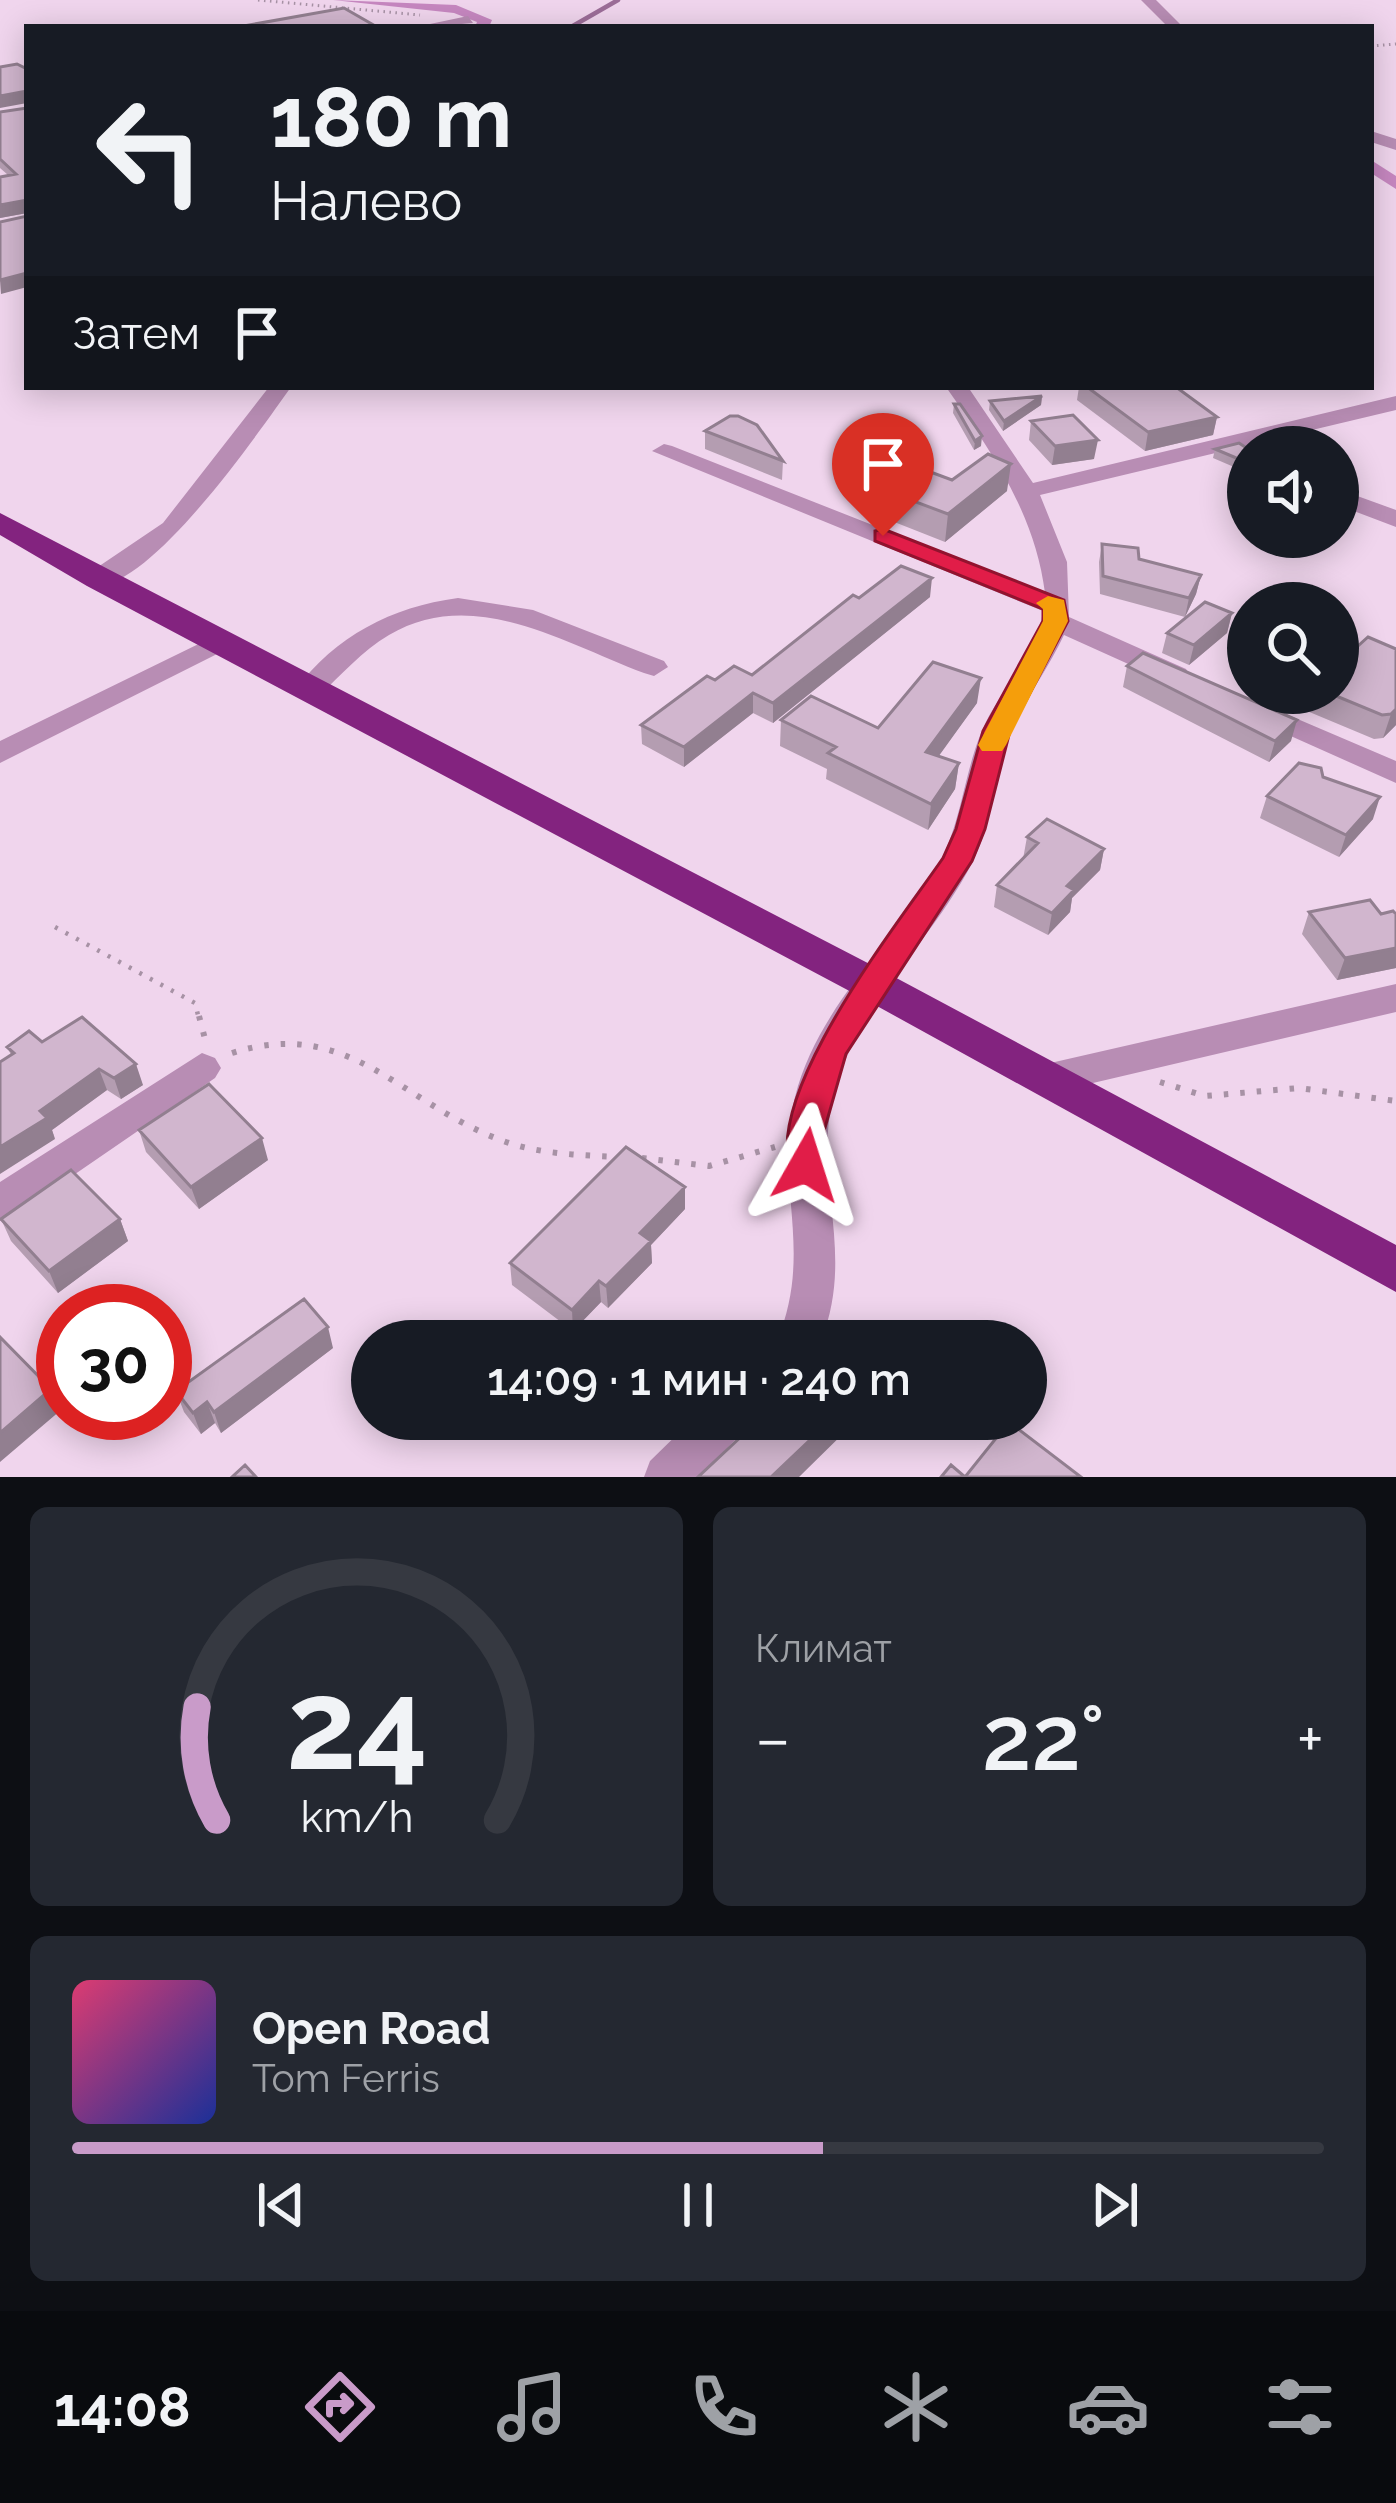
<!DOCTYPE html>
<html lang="ru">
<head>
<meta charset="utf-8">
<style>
	body { margin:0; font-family:Raleway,sans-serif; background:#242831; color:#f1f3f6; height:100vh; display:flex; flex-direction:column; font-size:45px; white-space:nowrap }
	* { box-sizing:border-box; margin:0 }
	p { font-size:39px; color:#9ea1a6 }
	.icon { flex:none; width:66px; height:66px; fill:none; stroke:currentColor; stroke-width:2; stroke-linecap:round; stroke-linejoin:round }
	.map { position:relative; height:1477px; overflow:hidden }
	.sheet { display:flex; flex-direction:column; gap:30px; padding:30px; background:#0d0f14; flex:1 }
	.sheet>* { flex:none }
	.hud { position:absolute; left:24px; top:24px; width:1350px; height:366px; border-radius:0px; box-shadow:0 6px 30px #0003; background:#171b24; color:#f1f3f6; overflow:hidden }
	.buttons { position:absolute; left:1227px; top:426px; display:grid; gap:24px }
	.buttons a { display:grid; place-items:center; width:132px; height:132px; border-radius:50%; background:#171b24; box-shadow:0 6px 30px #0003; font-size:60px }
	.speed { position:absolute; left:36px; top:1284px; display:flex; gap:24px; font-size:60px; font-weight:700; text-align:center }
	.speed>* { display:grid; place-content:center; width:156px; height:156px; border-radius:50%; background:#171b24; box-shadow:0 6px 30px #0003; line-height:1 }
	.speed .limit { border:18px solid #d22; background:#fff; color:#111 }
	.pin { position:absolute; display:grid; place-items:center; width:102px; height:102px; color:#fff; margin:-123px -51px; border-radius:50% 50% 50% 0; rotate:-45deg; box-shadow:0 0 12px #0007 }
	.pin .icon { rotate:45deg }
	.me { position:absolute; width:132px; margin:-66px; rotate:6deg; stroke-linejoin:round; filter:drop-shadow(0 0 9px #0008) }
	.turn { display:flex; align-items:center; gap:42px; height:252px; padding:0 48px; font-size:54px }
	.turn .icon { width:156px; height:156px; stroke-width:2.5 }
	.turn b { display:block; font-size:84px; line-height:102px }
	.then { display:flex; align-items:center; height:114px; padding:0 48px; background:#0003; gap:24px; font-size:45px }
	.big { font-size:90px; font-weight:600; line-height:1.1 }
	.sheet .card { flex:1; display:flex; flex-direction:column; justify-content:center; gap:18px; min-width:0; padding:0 42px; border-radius:18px; background:#242831 }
	.sheet .dial { align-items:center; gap:0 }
	.dial svg { height:312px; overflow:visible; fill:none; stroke:#363941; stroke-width:7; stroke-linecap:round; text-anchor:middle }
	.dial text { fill:#f1f3f6; stroke:none }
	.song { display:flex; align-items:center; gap:36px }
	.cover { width:144px; height:144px; border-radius:18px; background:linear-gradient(135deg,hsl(340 70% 55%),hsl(230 70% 35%)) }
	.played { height:12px; border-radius:6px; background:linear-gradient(90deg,#c99bc9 60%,#363941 60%) }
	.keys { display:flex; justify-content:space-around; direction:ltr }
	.heat { display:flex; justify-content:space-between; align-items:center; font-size:66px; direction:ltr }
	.sheet .tiles { flex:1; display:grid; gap:30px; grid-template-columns:1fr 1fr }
	.card:last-child { grid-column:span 2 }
	.trip { position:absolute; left:351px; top:1320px; width:696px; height:120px; border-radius:60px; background:#171b24; box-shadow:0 6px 30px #0003; font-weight:600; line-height:120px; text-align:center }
	.tabs { display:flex; height:192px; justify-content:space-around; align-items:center; background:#090b0e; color:#9ea1a6 }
	.tabs .icon { width:84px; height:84px }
	.tabs .active { color:#c99bc9 }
	.tabs b { font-size:54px; color:#f1f3f6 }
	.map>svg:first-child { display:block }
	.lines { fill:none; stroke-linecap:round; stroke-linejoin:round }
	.stream { stroke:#9c6d98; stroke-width:4.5 }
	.canal { fill:#c687c0; fill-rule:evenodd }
	.path-far2 { stroke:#a792a5; stroke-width:3; stroke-dasharray:1.5 4.5; stroke-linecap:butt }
	.path-far1 { stroke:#a792a5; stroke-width:4.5; stroke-dasharray:3 9; stroke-linecap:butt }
	.path { stroke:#a792a5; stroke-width:6; stroke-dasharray:4.5 12; stroke-linecap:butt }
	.minor { fill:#b88db4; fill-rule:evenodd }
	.highway { fill:#83237f; fill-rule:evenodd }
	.wall { fill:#b49db1 }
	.shaded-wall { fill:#927f90 }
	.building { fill:#d1b6ce; stroke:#927f90; stroke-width:3 }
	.route { fill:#e11d48; stroke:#92132f; stroke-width:3 }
	.slow { fill:#f59e0b }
</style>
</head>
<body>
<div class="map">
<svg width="1396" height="1477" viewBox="0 0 1396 1477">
	<rect width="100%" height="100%" fill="#f0d5ed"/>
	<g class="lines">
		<path class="stream" d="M571 27 618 0"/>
		<path class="canal" d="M333 0 456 5 492 20 489 27H475L477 22 454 13Z
			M1371 160 1396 176V189L1371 173Z"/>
		<path class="path-far2" d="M258 0 420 15
			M1371 46 1396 44"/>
		<path class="path-far1" d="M55 927 195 1003 199 1019"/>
		<path class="path" d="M199 1016 205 1039
			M232 1053C348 1016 399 1101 498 1139 535 1154 578 1155 618 1157
			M1160 1082 1205 1096 1299 1088 1396 1101
			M642 1158 709 1166 775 1147"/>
		<path class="minor" d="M1141 0H1156L1183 27H1168Z
			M468 16 473 23 428 27 430 24Z
			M1371 131 1396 139V150L1371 142Z
			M269 387H291C260 430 145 599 89 585L85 579 89 573 163 523Z
			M946 387H968L1033 483 1396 396V410L1040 495 1067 562 1069 617 1186 669 1190 675 1176 684 1166 681 1064 635C1047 671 1022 703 1008 740 994 780 992 825 972 863 931 943 854 1007 833 1098 813 1184 856 1252 821 1341H777C815 1249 773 1184 795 1097 818 1005 894 944 939 864 964 818 964 763 989 716 1007 683 1038 649 1043 611L652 451 664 444 672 446 1045 593C1035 513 991 451 946 387Z
			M1338 489 1396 510V527L1338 505Z
			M458 598 533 610 664 661 668 667 654 676 644 673C564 643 473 585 389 635 362 651 341 675 319 696H299L295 690C336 636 391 607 458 598Z
			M219 634 229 636 233 642 229 648 0 763V741Z
			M1258 702 1396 761V783L1248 717 1243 711Z
			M1396 984V1012L1046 1094 1033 1090 1027 1079 1033 1068 1046 1064Z
			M202 1053 215 1058 221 1068 215 1078 14 1216 0 1221V1182Z
			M693 1419H748L741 1434 699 1477H644L650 1461Z"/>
		<path class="highway" d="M0 513 887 973 1396 1245V1292L857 995 87 586 0 535Z"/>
	</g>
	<path class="wall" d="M0 112 27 213 0 218V177L8 175 0 168Z
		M1079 387H1176L1217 417 1213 435 1145 451 1077 400Z
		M1042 396 1041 405 1003 431 989 410 990 401Z
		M954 404 981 446 974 450 953 413Z
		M1031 421 1094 459 1052 465 1029 440Z
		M705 431 783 461 782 480 705 449Z
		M1215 449H1248V473L1213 458Z
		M952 480 1007 491 945 542 874 514 876 487Z
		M1102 544 1139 559 1201 575 1196 594 1185 617 1100 594 1099 562Z
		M930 597 773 723 753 713 684 767 642 744 641 725 715 680 752 675 859 598Z
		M1232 613 1227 633 1189 665 1162 653 1167 633Z
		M1368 637 1396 725 1383 738 1374 739 1307 711 1312 693H1338Z
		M1127 666 1291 741 1269 762 1123 687Z
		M977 703 938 756 959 763 955 789 928 830 826 779 827 769 780 746 781 720 878 728Z
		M1267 796 1373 819 1339 857 1260 818Z
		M1027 837 1104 849 1100 870 1072 898 1070 912 1048 935 994 907 997 885 1023 859Z
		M1309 912 1396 914V968L1337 980 1302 934Z
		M42 1042 143 1085 121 1099 107 1090 52 1130 55 1139 7 1047Z
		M139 1130 268 1160 199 1209 146 1152Z
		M685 1209 651 1245 652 1263 608 1308 601 1302 573 1331 512 1285 510 1263Z
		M1 1219H120L128 1241 58 1293 11 1241Z
		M333 1348 221 1433 215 1423 201 1434 184 1412 176 1391Z"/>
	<path class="shaded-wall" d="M27 91V103L0 108V96Z
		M27 200V213L0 218V205Z
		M27 273V287L1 294 0 280Z
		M1042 396 1041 405 1003 431 1004 421Z
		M1217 417 1213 435 1145 451 1148 432Z
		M982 436 981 446 974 450 975 441Z
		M1098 440 1094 459 1052 465 1055 446Z
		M1011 464 1007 491 945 542 948 514Z
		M1201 575 1196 594 1185 617 1189 598Z
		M932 578 930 597 773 723V703Z
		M1232 613 1227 633 1189 665 1194 645Z
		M981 678 977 703 923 778 926 752Z
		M753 693V713L684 767V747Z
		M1396 709V725L1383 738 1391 714Z
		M1297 720 1291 741 1269 762 1275 741Z
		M959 763 955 789 928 830 931 804Z
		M1380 797 1373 819 1339 857 1346 835Z
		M1104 849 1100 870 1072 898 1070 912 1048 935 1052 913 1067 886Z
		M1396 948V968L1337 980 1345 958Z
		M136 1064 143 1085 121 1099 114 1078Z
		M99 1069 107 1090 52 1130 55 1139 0 1174V1147L40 1111Z
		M262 1138 268 1160 199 1209 191 1187Z
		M685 1187V1209L651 1245 652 1263 608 1308 606 1286 640 1233Z
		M120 1219 128 1241 58 1293 49 1271Z
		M599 1281 601 1302 573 1331 572 1310Z
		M328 1327 333 1348 221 1433 214 1412Z
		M51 1389 61 1410 0 1462V1433Z
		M207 1402 215 1423 201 1434 193 1413Z
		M832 1419H858L799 1477H771Z"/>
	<path class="building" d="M344 8 377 27H238Z
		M17 64 27 69V91L0 96V67Z
		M27 108V210V200L0 205V177L16 174 0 159V112Z
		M27 216V273L0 280V222Z
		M1087 387H1176L1217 417 1148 432Z
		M1042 396 1004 421 990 401Z
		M954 404H960L982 436 975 441Z
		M1073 415 1098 440 1055 446 1031 421Z
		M730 416H738L757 425 783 461 705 431Z
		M1239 443 1248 449V463L1215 449Z
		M988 454 1011 464 948 514 876 487 909 464 952 480Z
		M1102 544 1138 548 1139 559 1201 575 1189 598 1103 576Z
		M901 566 932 578 773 703 753 693 684 747 641 725 707 676 715 680 734 666 752 675 853 595 859 598Z
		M1205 602 1232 613 1194 645 1167 633Z
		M1368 637 1396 649V709L1391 714 1382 715 1329 693H1338V664Z
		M1143 653 1297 720 1275 741 1127 666Z
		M933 662 981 678 926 752 959 763 931 804 828 753 836 747 781 720 811 696 878 728Z
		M1299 763 1321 768 1323 777 1380 797 1346 835 1267 796Z
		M1047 819 1104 849 1067 886 1074 890 1052 913 997 885 1038 843 1027 837Z
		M1370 900 1381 914 1393 911 1396 914V948L1345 958 1309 912Z
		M82 1017 136 1064 114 1078 99 1069 40 1111 47 1118 0 1147V1062L14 1053 7 1047 29 1031 42 1042Z
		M209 1084 262 1138 191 1187 139 1130Z
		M626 1147 685 1187 640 1233 651 1241 606 1286 599 1281 572 1310 510 1263Z
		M71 1170 120 1219 49 1271 1 1219Z
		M304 1299 328 1327 214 1412 207 1402 193 1413 176 1391Z
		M0 1337 51 1389 0 1433Z
		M760 1419H832L771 1477H698Z
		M1009 1422 1081 1477H941L951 1465 965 1477Z
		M245 1465 256 1477H232Z"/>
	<path class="route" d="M883 529 1064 600 1068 621 1010 731 985 829 972 861 846 1054 824 1131V1165L819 1176 806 1180 793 1176C756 1101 900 921 943 858L956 829 983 731 1043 621V609L875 541V531Z"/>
	<path class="slow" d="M1048 596 1064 600 1068 621 1006 745 1002 751H982L978 745 1043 621V609L1036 603Z"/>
</svg>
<div class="buttons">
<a><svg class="icon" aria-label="sound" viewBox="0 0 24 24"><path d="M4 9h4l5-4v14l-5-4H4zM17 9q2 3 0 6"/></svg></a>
<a><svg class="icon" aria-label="search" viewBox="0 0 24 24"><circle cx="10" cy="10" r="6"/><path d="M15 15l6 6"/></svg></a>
</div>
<div class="speed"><div class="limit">30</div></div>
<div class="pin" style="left:883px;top:536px;background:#d93025"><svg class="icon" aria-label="arrive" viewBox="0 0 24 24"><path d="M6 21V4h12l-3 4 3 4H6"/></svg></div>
<svg class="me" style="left:806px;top:1165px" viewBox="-20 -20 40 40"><path d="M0-17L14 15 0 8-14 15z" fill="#e11d48" stroke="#fff" stroke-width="4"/></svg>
<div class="trip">14:09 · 1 мин · 240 m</div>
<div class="hud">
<div class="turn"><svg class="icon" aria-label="left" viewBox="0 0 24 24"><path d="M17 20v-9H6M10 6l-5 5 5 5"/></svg><div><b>180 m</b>Налево</div></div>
<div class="then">Затем<svg class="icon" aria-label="arrive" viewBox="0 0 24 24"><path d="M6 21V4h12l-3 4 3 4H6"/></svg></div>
</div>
</div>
<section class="sheet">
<div class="tiles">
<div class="card dial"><svg viewBox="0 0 100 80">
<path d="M14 69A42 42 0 1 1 86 69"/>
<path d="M14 69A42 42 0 0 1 9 40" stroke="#c99bc9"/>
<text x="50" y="56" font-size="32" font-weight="700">24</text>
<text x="50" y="72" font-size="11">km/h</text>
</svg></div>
<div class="card"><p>Климат</p>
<div class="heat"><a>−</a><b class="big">22°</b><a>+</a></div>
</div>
<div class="card">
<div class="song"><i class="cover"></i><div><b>Open Road</b><p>Tom Ferris</p></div></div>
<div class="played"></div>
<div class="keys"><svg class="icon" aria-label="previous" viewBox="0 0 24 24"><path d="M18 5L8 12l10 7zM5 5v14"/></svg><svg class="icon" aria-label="pause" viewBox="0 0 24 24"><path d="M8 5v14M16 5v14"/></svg><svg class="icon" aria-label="next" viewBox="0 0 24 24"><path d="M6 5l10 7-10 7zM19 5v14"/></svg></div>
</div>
</div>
</section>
<nav class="tabs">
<b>14:08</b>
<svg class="icon active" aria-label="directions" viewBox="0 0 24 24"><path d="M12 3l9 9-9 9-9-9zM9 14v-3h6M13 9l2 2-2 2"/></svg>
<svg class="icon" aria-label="music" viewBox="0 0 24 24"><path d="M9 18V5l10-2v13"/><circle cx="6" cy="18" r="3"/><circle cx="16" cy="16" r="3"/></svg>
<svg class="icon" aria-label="phone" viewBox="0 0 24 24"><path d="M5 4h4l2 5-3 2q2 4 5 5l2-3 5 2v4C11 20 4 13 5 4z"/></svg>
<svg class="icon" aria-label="climate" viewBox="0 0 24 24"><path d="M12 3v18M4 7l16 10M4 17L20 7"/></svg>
<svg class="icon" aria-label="car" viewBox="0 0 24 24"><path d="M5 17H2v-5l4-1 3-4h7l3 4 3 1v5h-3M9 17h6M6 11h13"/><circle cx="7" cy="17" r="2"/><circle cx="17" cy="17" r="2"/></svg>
<svg class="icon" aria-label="filters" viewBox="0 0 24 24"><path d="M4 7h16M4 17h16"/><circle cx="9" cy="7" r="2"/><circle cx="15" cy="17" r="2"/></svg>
</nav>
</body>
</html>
